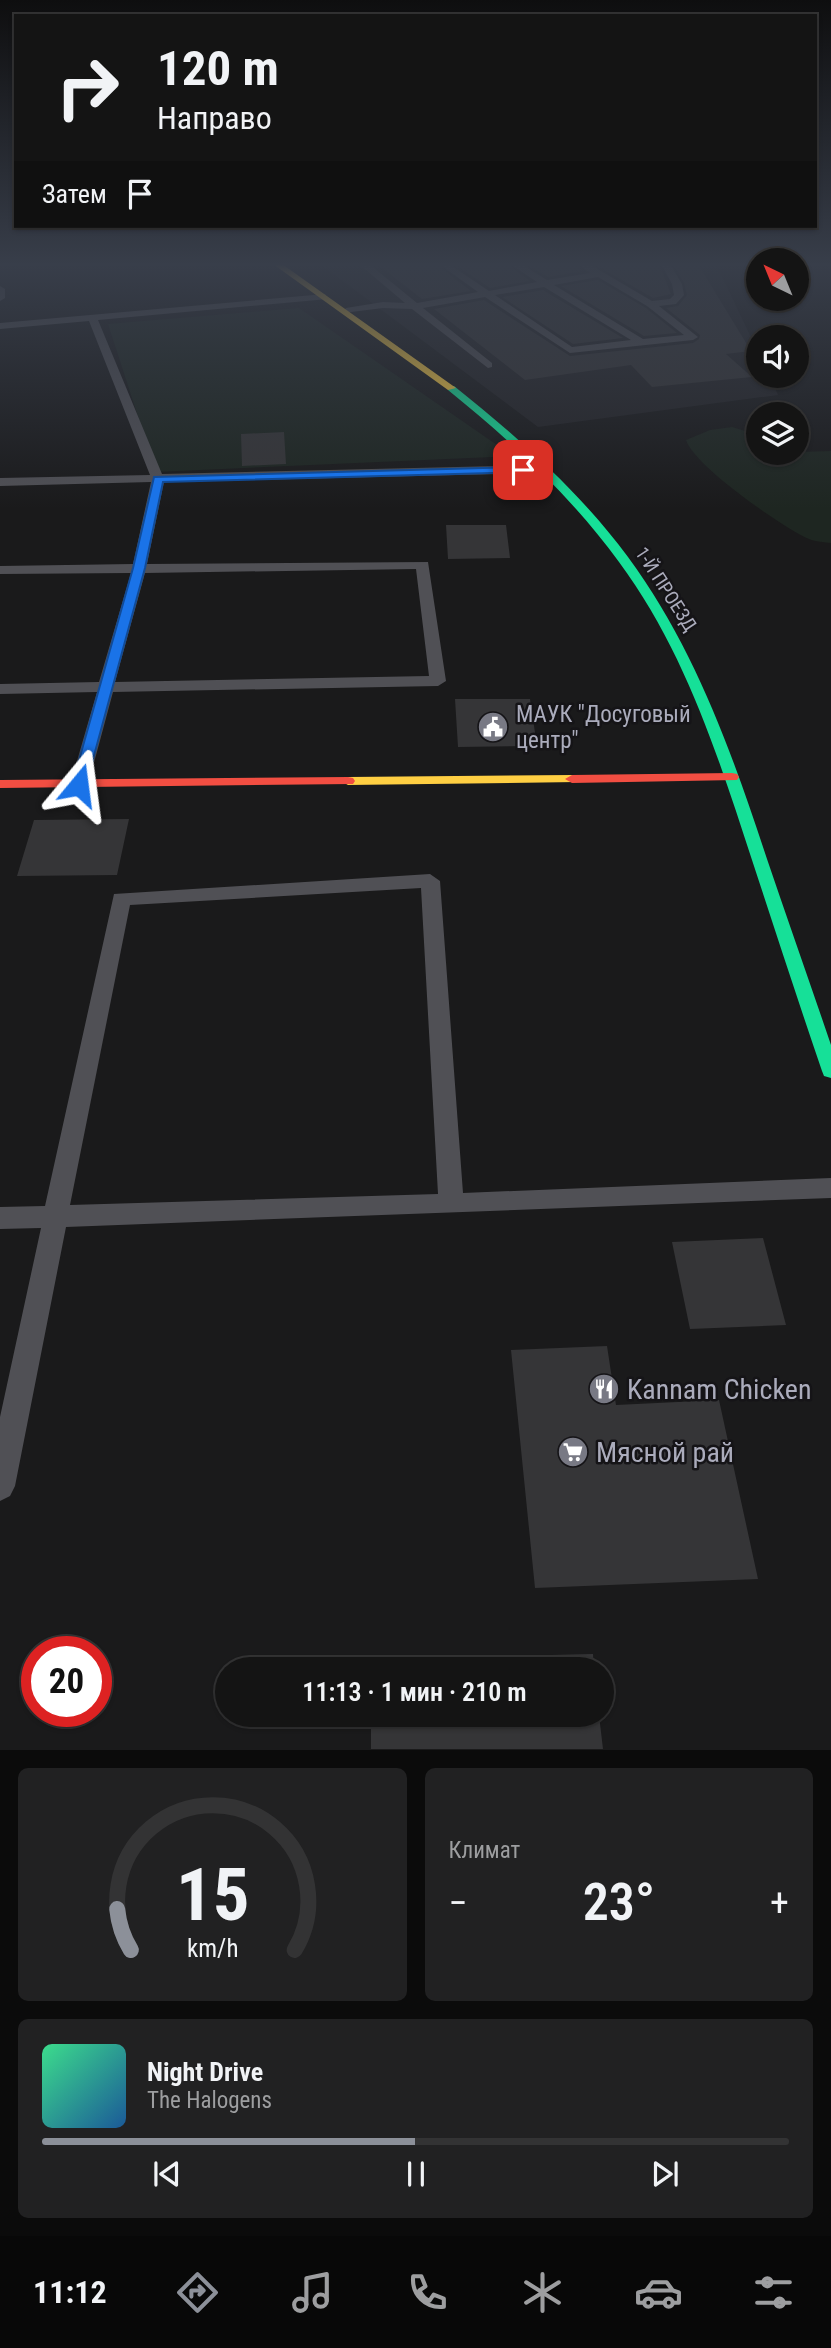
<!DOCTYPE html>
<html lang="ru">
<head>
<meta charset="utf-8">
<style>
	body { margin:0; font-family:"Roboto Condensed",sans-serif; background:#212122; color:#f1f3f6; height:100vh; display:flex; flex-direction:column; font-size:26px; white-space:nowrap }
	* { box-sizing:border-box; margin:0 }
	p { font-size:23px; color:#9d9ea0 }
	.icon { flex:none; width:38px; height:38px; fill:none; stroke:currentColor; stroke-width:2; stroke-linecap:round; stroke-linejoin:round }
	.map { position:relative; height:1750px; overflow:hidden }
	.sheet { display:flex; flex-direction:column; gap:18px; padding:18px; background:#0b0b0b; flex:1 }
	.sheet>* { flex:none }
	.top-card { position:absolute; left:14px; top:14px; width:803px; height:214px; border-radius:0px; box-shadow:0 2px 5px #0004,0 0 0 2px #333334; background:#141414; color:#f1f3f6; overflow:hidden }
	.needle { width:46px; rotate:317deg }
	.buttons { position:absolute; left:746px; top:248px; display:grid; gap:14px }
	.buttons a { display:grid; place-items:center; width:63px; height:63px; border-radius:50%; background:#141414; box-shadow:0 2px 5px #0004,0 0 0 2px #333334; font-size:35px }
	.speed { position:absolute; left:21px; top:1636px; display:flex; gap:14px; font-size:35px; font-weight:700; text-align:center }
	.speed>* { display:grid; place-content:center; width:91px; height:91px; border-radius:50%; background:#141414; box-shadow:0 2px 5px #0004,0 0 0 2px #333334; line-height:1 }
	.speed .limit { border:10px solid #d22; background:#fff; color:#111 }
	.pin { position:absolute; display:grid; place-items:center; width:60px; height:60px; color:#fff; margin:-30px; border-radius:14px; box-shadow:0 4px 10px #0006 }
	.me { position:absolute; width:77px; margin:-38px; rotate:16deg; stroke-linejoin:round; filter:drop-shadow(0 0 5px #0008) }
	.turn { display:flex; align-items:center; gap:24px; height:147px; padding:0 28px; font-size:32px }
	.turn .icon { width:91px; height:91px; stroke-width:2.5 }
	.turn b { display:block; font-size:49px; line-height:60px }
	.then { display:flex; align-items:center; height:66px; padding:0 28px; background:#0003; gap:14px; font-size:26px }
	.big { font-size:52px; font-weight:600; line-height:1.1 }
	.sheet .widget { flex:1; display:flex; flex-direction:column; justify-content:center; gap:10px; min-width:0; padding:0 24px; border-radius:10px; background:#212122 }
	.sheet .dial { align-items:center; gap:0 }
	.dial svg { height:182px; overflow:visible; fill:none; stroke:#333334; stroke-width:7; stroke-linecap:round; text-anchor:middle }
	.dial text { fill:#f1f3f6; stroke:none }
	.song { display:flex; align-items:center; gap:21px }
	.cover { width:84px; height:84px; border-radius:10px; background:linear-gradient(135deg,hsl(150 70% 55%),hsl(210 70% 35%)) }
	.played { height:7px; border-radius:4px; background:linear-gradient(90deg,#8c9099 50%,#333334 50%) }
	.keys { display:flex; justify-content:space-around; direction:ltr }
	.heat { display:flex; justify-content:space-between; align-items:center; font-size:38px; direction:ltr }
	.sheet .tiles { flex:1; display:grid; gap:18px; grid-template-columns:1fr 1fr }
	.widget:last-child { grid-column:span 2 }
	.trip { position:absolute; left:215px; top:1657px; width:399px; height:70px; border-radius:35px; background:#141414; box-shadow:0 2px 5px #0004,0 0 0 2px #333334; font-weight:600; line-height:70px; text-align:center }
	.dock { display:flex; height:112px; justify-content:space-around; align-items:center; background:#080808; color:#9d9ea0 }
	.dock .icon { width:49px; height:49px }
	.dock .active { color:#8c9099 }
	.dock b { font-size:32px; color:#f1f3f6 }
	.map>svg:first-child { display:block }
	.built { fill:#242427 }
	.green { fill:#1e2621 }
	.building { fill:#353537 }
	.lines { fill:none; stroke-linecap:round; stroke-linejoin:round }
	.lane { fill:#505055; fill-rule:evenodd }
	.fast { fill:#16e098; fill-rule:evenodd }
	.slow { fill:#ffcf43; fill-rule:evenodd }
	.jam { fill:#f24e42; fill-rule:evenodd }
	.route { fill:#1a73e8; stroke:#114b97; stroke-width:2 }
	.labels { text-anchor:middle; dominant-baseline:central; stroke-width:5; stroke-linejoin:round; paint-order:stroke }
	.far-street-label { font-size:19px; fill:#abacbc; stroke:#151417 }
	.poi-label { font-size:23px; fill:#abacbc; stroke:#151417; text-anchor:start }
	.near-poi-label { font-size:28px; fill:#abacbc; stroke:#151417; text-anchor:start }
</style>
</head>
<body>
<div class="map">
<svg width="831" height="1750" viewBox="0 0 831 1750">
	<rect width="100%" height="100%" fill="#1a1a1b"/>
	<path class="built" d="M320 264H716L758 352V376H770L778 395 538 427Z"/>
	<path class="green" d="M299 308 513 456 156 472 108 324Z
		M732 427 758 435V453L831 451V543C824 542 816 542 809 539 782 527 694 466 686 440L710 430Z"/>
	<path class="building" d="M377 264H436L471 291 422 299Z
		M454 264H507L530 281 490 288Z
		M526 264H575L583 271 548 277Z
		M594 264H659L671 294 653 298Z
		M673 264H698L751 351 726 354 752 377 652 387 631 365 525 380 434 309 484 300 570 356 693 343 699 339 700 335 666 308 678 306 687 295 684 283Z
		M598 280 646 308 677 333 644 336 561 286Z
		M543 290 623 338 573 344 502 297Z
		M284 432 286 464 242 466 241 434Z
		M446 525H506L510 558 448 559Z
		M455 699H530L537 746 458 747Z
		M129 819 117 875 17 876 34 820Z
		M763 1238 786 1325 690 1329 672 1242Z
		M607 1346 616 1405 719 1400 758 1579 535 1588 511 1350Z
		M593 1654 594 1670H372V1659Z
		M371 1715H599L603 1749H371Z"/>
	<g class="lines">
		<path class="lane" d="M359 264H369L417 303 478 292 439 264H449L489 291 537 282 510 264H521L547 280 590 273 578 264H589L652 301 670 299 674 295 672 284 661 264H670L682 284 684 295 676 304 659 306 698 337 693 340 570 353 485 297 423 308 492 363V367L488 368 412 309 383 308 343 313 346 308 383 302 405 303ZM598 277 647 306 684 335 643 339 554 285ZM544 287 631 340 572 347 495 295Z
			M0 286 5 289V298L0 301Z
			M325 294 328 299 98 320 162 474 546 465 552 469 546 473 164 482 147 564 428 562 446 681 438 686 113 692 88 785 85 789H73L70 785 97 692 0 694V684L99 682 131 573 0 574V566L133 564 151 482 0 486V478L150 475 89 321 0 329V323ZM416 569 429 676 115 682 145 573Z
			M430 874 440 881 463 1193 831 1178V1198L66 1227 15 1486 10 1496 0 1501V1417L41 1228 0 1229V1207L45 1206 114 894ZM421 888 438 1194 70 1205 130 905Z"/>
		<path class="fast" d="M448 386H454C518 437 579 491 628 557 695 648 732 753 767 859 788 921 810 983 831 1045V1078L824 1076 822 1071C798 1001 775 930 752 860 718 756 685 651 619 562 571 496 511 441 448 390Z"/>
		<path class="slow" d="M273 264H282L456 388 448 390Z
			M572 775 577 776 579 779 577 782 348 785 341 781 348 777Z"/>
		<path class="jam" d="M732 773 737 774 739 777 737 780 572 783 565 779 572 775Z
			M348 777 353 778 355 781 353 784 0 788V780Z"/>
	</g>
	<linearGradient id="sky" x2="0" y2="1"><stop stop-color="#0e0e0f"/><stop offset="0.52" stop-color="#383e4a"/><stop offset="1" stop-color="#383e4a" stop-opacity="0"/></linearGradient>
	<rect width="831" height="509" fill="url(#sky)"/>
	<path class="route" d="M523 467 528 470 526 472 163 482 145 568 86 785 84 788H74L72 785 133 568 154 477Z"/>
	<defs>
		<g id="civic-disc" transform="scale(1.575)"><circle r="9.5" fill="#787984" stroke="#151417"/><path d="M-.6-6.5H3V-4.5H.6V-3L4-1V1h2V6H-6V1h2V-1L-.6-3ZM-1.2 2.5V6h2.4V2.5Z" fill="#fff"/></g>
		<g id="restaurant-disc" transform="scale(1.575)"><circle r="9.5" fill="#787984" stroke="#151417"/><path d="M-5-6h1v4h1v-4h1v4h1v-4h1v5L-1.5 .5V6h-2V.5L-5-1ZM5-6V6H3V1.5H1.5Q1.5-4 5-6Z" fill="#fff"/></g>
		<g id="supermarket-disc" transform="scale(1.575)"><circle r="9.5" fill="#787984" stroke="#151417"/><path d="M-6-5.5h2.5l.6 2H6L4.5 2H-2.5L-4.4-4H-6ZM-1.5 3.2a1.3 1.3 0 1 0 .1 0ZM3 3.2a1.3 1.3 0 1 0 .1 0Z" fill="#fff"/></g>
	</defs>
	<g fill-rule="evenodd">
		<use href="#civic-disc" x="493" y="727"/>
		<use href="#restaurant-disc" x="604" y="1389"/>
		<use href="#supermarket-disc" x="573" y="1452"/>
	</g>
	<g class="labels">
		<g class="far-street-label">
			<text transform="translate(666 589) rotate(57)">1-Й ПРОЕЗД</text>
		</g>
		<g class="poi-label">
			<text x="516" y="714">МАУК "Досуговый<tspan x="516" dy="26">центр"</tspan></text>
		</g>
		<g class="near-poi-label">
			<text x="627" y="1389">Kannam Chicken</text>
			<text x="596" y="1452">Мясной рай</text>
		</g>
	</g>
</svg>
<div class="buttons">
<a><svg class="needle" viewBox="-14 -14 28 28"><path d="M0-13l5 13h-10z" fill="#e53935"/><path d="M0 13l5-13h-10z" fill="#9d9ea0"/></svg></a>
<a><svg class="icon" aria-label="sound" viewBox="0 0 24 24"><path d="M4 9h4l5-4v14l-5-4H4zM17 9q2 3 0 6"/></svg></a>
<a><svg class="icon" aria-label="layers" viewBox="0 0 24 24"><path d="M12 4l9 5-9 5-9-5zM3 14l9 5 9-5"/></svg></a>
</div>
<div class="speed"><div class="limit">20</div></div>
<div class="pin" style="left:523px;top:470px;background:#d93025"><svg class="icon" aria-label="arrive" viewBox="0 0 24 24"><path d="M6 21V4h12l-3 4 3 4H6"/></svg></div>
<svg class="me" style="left:79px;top:785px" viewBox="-20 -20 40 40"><path d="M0-17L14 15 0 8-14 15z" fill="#1a73e8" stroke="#fff" stroke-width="4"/></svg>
<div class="trip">11:13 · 1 мин · 210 m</div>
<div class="top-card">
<div class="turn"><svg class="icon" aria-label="right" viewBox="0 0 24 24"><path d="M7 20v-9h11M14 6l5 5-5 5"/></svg><div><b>120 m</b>Направо</div></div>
<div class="then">Затем<svg class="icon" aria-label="arrive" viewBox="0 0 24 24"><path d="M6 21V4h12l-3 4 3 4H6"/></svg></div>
</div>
</div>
<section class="sheet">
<div class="tiles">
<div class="widget dial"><svg viewBox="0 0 100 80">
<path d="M14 69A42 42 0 1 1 86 69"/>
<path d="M14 69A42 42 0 0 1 8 51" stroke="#8c9099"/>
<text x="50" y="56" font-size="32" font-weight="700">15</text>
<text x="50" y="72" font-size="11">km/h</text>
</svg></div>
<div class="widget"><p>Климат</p>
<div class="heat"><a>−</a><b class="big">23°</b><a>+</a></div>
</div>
<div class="widget">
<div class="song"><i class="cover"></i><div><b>Night Drive</b><p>The Halogens</p></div></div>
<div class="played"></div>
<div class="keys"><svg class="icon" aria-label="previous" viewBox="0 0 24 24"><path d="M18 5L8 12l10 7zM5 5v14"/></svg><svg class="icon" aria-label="pause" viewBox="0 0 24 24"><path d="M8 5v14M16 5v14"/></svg><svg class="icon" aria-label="next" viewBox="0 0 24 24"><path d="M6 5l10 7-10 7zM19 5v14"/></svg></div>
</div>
</div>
</section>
<nav class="dock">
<b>11:12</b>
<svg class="icon active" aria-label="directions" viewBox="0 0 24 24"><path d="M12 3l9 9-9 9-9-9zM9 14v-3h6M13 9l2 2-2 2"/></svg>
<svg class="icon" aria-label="music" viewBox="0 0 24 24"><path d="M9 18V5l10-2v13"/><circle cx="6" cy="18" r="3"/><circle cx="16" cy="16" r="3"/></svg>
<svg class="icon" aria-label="phone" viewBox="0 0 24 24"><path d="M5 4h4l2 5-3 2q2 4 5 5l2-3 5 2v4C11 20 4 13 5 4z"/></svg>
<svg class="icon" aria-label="climate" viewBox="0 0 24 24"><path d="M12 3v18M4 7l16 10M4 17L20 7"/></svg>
<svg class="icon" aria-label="car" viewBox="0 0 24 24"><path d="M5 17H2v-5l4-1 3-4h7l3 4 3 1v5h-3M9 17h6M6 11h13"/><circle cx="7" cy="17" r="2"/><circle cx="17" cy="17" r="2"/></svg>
<svg class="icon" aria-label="filters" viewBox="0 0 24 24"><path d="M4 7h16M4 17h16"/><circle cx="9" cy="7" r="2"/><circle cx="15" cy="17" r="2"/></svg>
</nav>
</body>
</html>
